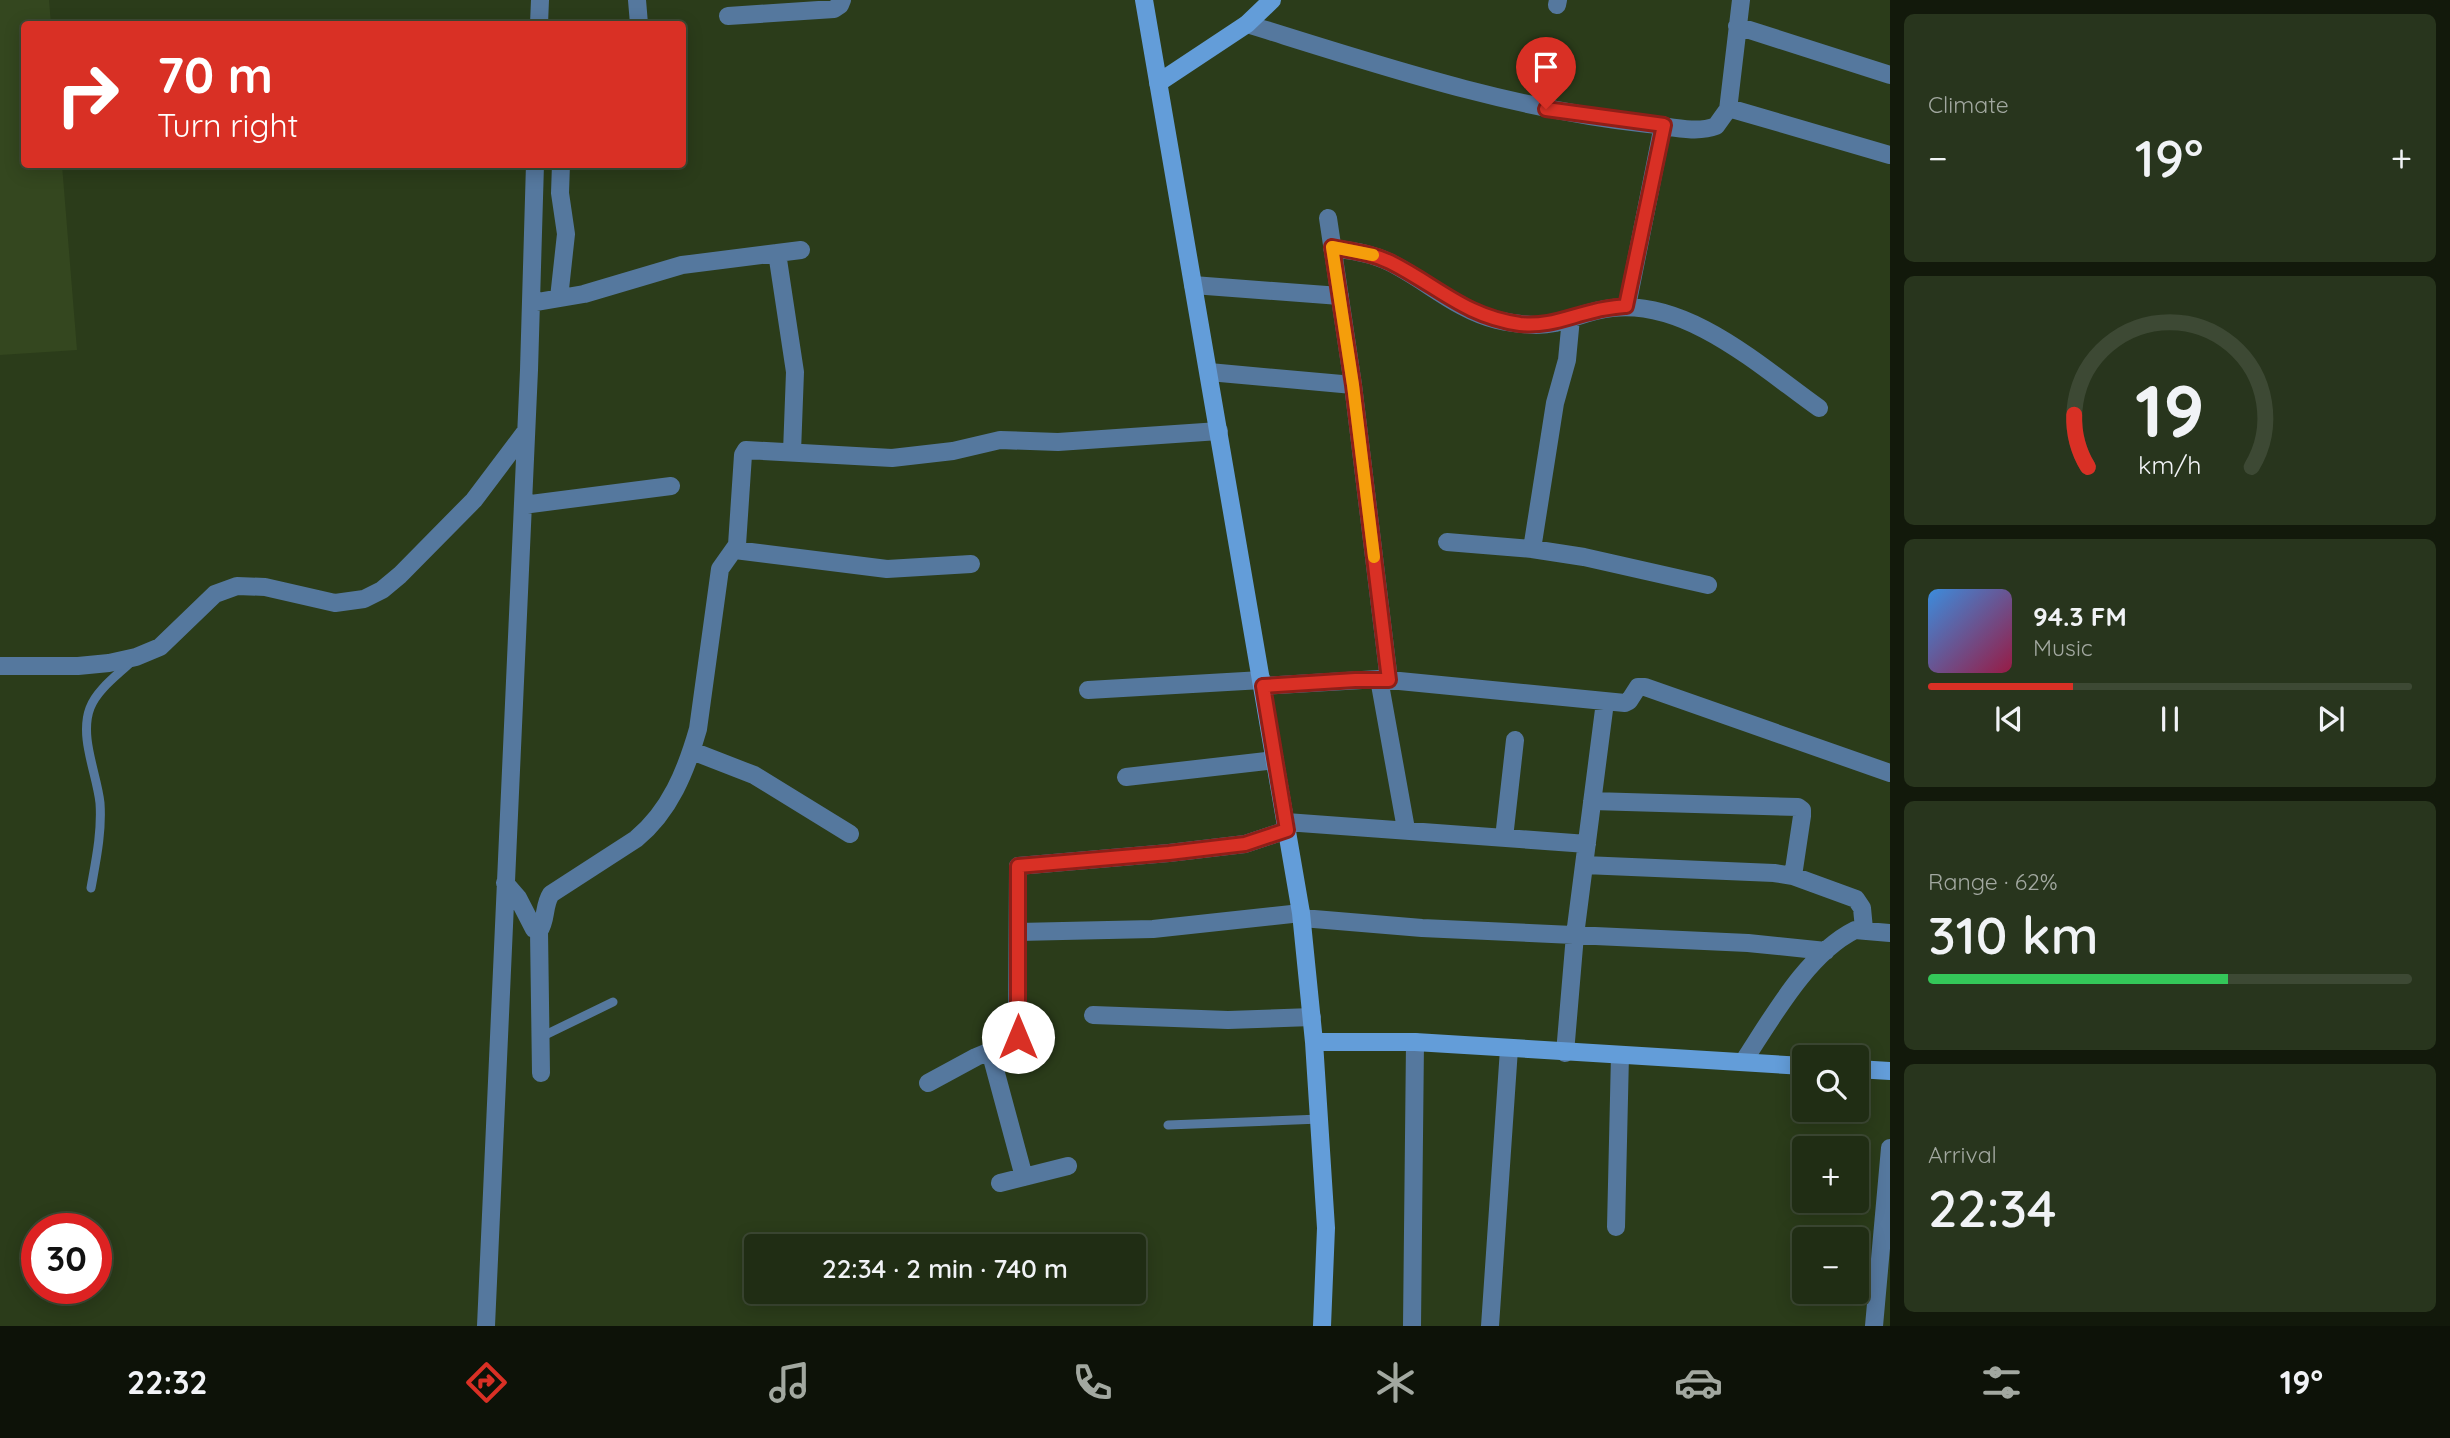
<!DOCTYPE html>
<html lang="en">
<head>
<meta charset="utf-8">
<style>
	body { margin:0; font-family:Quicksand,sans-serif; background:#28351d; color:#f1f3f6; height:100vh; display:flex; flex-direction:column; font-size:26px; white-space:nowrap }
	* { box-sizing:border-box; margin:0 }
	p { font-size:23px; color:#a2a8a0 }
	.icon { flex:none; width:38px; height:38px; fill:none; stroke:currentColor; stroke-width:2; stroke-linecap:round; stroke-linejoin:round }
	.map { position:relative; flex:1; overflow:hidden }
	.panel { display:flex; flex-direction:column; gap:14px; padding:14px; background:#12190b; width:560px }
	.panel>* { flex:none }
	.guide { position:absolute; left:21px; top:21px; width:665px; height:147px; border-radius:7px; box-shadow:0 4px 18px #0003,0 0 0 2px #3d4934; background:#d93025; color:#fff; overflow:hidden }
	.controls { position:absolute; left:1792px; top:1045px; display:grid; gap:14px }
	.controls a { display:grid; place-items:center; width:77px; height:77px; border-radius:7px; background:#202d14; box-shadow:0 4px 18px #0003,0 0 0 2px #3d4934; font-size:35px }
	.speed { position:absolute; left:21px; top:1213px; display:flex; gap:14px; font-size:35px; font-weight:700; text-align:center }
	.speed>* { display:grid; place-content:center; width:91px; height:91px; border-radius:50%; background:#202d14; box-shadow:0 4px 18px #0003,0 0 0 2px #3d4934; line-height:1 }
	.speed .limit { border:10px solid #d22; background:#fff; color:#111 }
	.pin { position:absolute; display:grid; place-items:center; width:60px; height:60px; color:#fff; margin:-72px -30px; border-radius:50% 50% 50% 0; rotate:-45deg; box-shadow:0 0 7px #0007 }
	.pin .icon { rotate:45deg }
	.me { position:absolute; width:77px; margin:-38px; rotate:0deg; stroke-linejoin:round; filter:drop-shadow(0 0 5px #0008) }
	.turn { display:flex; align-items:center; gap:24px; height:147px; padding:0 21px; font-size:32px }
	.turn .icon { width:91px; height:91px; stroke-width:2.5 }
	.turn b { display:block; font-size:49px; line-height:60px }
	.big { font-size:52px; font-weight:600; line-height:1.1 }
	.panel .tile { flex:1; display:flex; flex-direction:column; justify-content:center; gap:10px; min-width:0; padding:0 24px; border-radius:10px; background:#28351d }
	.panel .dial { align-items:center; gap:0 }
	.dial svg { height:182px; overflow:visible; fill:none; stroke:#3d4934; stroke-width:7; stroke-linecap:round; text-anchor:middle }
	.dial text { fill:#f1f3f6; stroke:none }
	.song { display:flex; align-items:center; gap:21px }
	.cover { width:84px; height:84px; border-radius:10px; background:linear-gradient(135deg,hsl(210 70% 55%),hsl(340 70% 35%)) }
	.played { height:7px; border-radius:4px; background:linear-gradient(90deg,#d93025 30%,#3d4934 30%) }
	.keys { display:flex; justify-content:space-around; direction:ltr }
	.heat { display:flex; justify-content:space-between; align-items:center; font-size:38px; direction:ltr }
	.charge { height:10px; border-radius:5px; background:linear-gradient(90deg,#34c759 62%,#3d4934 0) }
	.trip { position:absolute; left:744px; top:1234px; width:402px; height:70px; border-radius:7px; background:#202d14; box-shadow:0 4px 18px #0003,0 0 0 2px #3d4934; font-weight:600; line-height:70px; text-align:center }
	.dock { display:flex; height:112px; justify-content:space-around; align-items:center; background:#0d1208; color:#a2a8a0 }
	.dock .icon { width:49px; height:49px }
	.dock .current { color:#d93025 }
	.dock b { font-size:32px; color:#f1f3f6 }
	main { display:flex; flex:1; min-height:0 }
	.map>svg:first-child { display:block }
	.built { fill:#34471f }
	.lines { fill:none; stroke-linecap:round; stroke-linejoin:round }
	.lane { stroke:#55789e; stroke-width:9 }
	.street { stroke:#55789e; stroke-width:18 }
	.secondary { stroke:#639dd9; stroke-width:18 }
	.route-casing { stroke:#8d1f18; stroke-width:18 }
	.route { stroke:#d93025; stroke-width:12 }
	.slow { stroke:#f59e0b; stroke-width:12 }
</style>
</head>
<body>
<main>
<div class="map">
<svg width="1890" height="1326" viewBox="0 0 1890 1326">
	<rect width="100%" height="100%" fill="#2b3c1a"/>
	<path class="built" d="M0 0H49L51 24H24V164L62 165 77 350 0 355Z"/>
	<g class="lines">
		<path class="lane" d="M91 888C96 860 102 832 100 803 97 774 79 737 90 708 97 689 119 674 133 660
			M541 1037 613 1002
			M1168 1125 1320 1119"/>
		<path class="street" d="M637 0 639 24
			M1557 5 1558 0
			M728 16 834 9 840 5 842 0
			M539 24 540 0
			M1247 24C1379 65 1510 109 1648 124 1669 126 1696 134 1716 126L1726 112 1732 109 1890 155
			M1737 26 1890 75
			M1728 110 1741 0
			M1328 218 1353 385 1389 680
			M1332 248C1352 251 1371 253 1389 262 1426 280 1456 310 1497 320 1515 324 1537 327 1555 323 1574 318 1592 310 1612 308 1688 299 1761 367 1819 408
			M777 253 795 372 792 452
			M1193 285 1340 296
			M559 298 566 234 560 193 561 164
			M531 303 584 294 682 265 801 250
			M1627 306 1663 125
			M1209 372 1353 385
			M523 505 671 486
			M1447 542 1532 549 1584 557 1708 585
			M1532 549 1555 403 1567 360 1571 318
			M735 550 887 569 971 564
			M0 666H78L109 663 136 657 160 647 215 594 237 586 265 587 335 603 364 599 382 590 400 575 474 500 526 431
			M1379 679 1406 829
			M1263 686 1379 679 1625 703 1629 701 1638 687H1645L1890 773
			M1088 690 1262 680
			M692 751 754 775 850 834
			M1126 777 1275 760
			M1592 801 1798 807 1802 810V816L1793 876
			M1286 822 1587 844
			M1504 838 1515 740
			M1584 865 1774 873 1793 876 1856 899 1862 908 1864 929
			M505 883 518 898 534 929 539 931C547 920 543 906 551 894L636 839C670 811 686 771 698 729L720 569 737 545 743 455 746 450 892 458 953 451 1000 440 1058 442 1219 431
			M1302 918 1422 928 1748 943 1826 951
			M539 931 541 1073
			M1018 932 1153 929 1301 913
			M1093 1015 1228 1020 1312 1017
			M990 1051 1024 1177
			M1565 1053 1575 935 1605 702
			M1743 1062C1772 1018 1807 954 1855 930L1890 933
			M928 1083 976 1057 1017 1040 1018 866 1169 853 1245 844 1287 830
			M1000 1183 1068 1166
			M1616 1227 1620 1055
			M486 1326 529 370 535 164
			M1412 1326 1415 1042
			M1490 1326 1509 1049
			M1874 1326 1890 1148"/>
		<path class="secondary" d="M1144 0 1301 913 1314 1042
			M1158 83 1247 24 1272 0
			M1857 1069 1890 1071
			M1322 1326 1326 1228 1314 1042H1415L1804 1066"/>
	</g>
	<g class="lines">
		<g class="route-casing">
			<path id="route" d="M1018 1037V866L1169 853 1245 844 1287 830 1263 686 1355 680H1389L1353 385 1332 247C1352 251 1371 253 1390 262 1438 286 1464 316 1520 324 1548 327 1568 317 1594 311 1605 308 1616 307 1626 306L1664 125 1546 109"/>
		</g>
		<use href="#route" class="route"/>
		<path class="slow" d="M1373 255 1332 247 1353 385 1374 557"/>
	</g>
</svg>
<div class="controls">
<a><svg class="icon" aria-label="search" viewBox="0 0 24 24"><circle cx="10" cy="10" r="6"/><path d="M15 15l6 6"/></svg></a>
<a>+</a>
<a>−</a>
</div>
<div class="speed"><div class="limit">30</div></div>
<div class="pin" style="left:1546px;top:109px;background:#d93025"><svg class="icon" aria-label="arrive" viewBox="0 0 24 24"><path d="M6 21V4h12l-3 4 3 4H6"/></svg></div>
<svg class="me" style="left:1018px;top:1037px" viewBox="-20 -20 40 40"><circle r="19" fill="#fff"/><path d="M0-13L10 11 0 6-10 11z" fill="#d93025"/></svg>
<div class="trip">22:34 · 2 min · 740 m</div>
<div class="guide">
<div class="turn"><svg class="icon" aria-label="right" viewBox="0 0 24 24"><path d="M7 20v-9h11M14 6l5 5-5 5"/></svg><div><b>70 m</b>Turn right</div></div>
</div>
</div>
<section class="panel">
<div class="tile"><p>Climate</p>
<div class="heat"><a>−</a><b class="big">19°</b><a>+</a></div>
</div>
<div class="tile dial"><svg viewBox="0 0 100 80">
<path d="M14 69A42 42 0 1 1 86 69"/>
<path d="M14 69A42 42 0 0 1 8 46" stroke="#d93025"/>
<text x="50" y="56" font-size="32" font-weight="700">19</text>
<text x="50" y="72" font-size="11">km/h</text>
</svg></div>
<div class="tile">
<div class="song"><i class="cover"></i><div><b>94.3 FM</b><p>Music</p></div></div>
<div class="played"></div>
<div class="keys"><svg class="icon" aria-label="previous" viewBox="0 0 24 24"><path d="M18 5L8 12l10 7zM5 5v14"/></svg><svg class="icon" aria-label="pause" viewBox="0 0 24 24"><path d="M8 5v14M16 5v14"/></svg><svg class="icon" aria-label="next" viewBox="0 0 24 24"><path d="M6 5l10 7-10 7zM19 5v14"/></svg></div>
</div>
<div class="tile"><p>Range · 62%</p><b class="big">310 km</b><div class="charge"></div></div>
<div class="tile"><p>Arrival</p><b class="big">22:34</b></div>
</section>
</main>
<nav class="dock">
<b>22:32</b>
<svg class="icon current" aria-label="directions" viewBox="0 0 24 24"><path d="M12 3l9 9-9 9-9-9zM9 14v-3h6M13 9l2 2-2 2"/></svg>
<svg class="icon" aria-label="music" viewBox="0 0 24 24"><path d="M9 18V5l10-2v13"/><circle cx="6" cy="18" r="3"/><circle cx="16" cy="16" r="3"/></svg>
<svg class="icon" aria-label="phone" viewBox="0 0 24 24"><path d="M5 4h4l2 5-3 2q2 4 5 5l2-3 5 2v4C11 20 4 13 5 4z"/></svg>
<svg class="icon" aria-label="climate" viewBox="0 0 24 24"><path d="M12 3v18M4 7l16 10M4 17L20 7"/></svg>
<svg class="icon" aria-label="car" viewBox="0 0 24 24"><path d="M5 17H2v-5l4-1 3-4h7l3 4 3 1v5h-3M9 17h6M6 11h13"/><circle cx="7" cy="17" r="2"/><circle cx="17" cy="17" r="2"/></svg>
<svg class="icon" aria-label="filters" viewBox="0 0 24 24"><path d="M4 7h16M4 17h16"/><circle cx="9" cy="7" r="2"/><circle cx="15" cy="17" r="2"/></svg>
<b>19°</b>
</nav>
</body>
</html>
